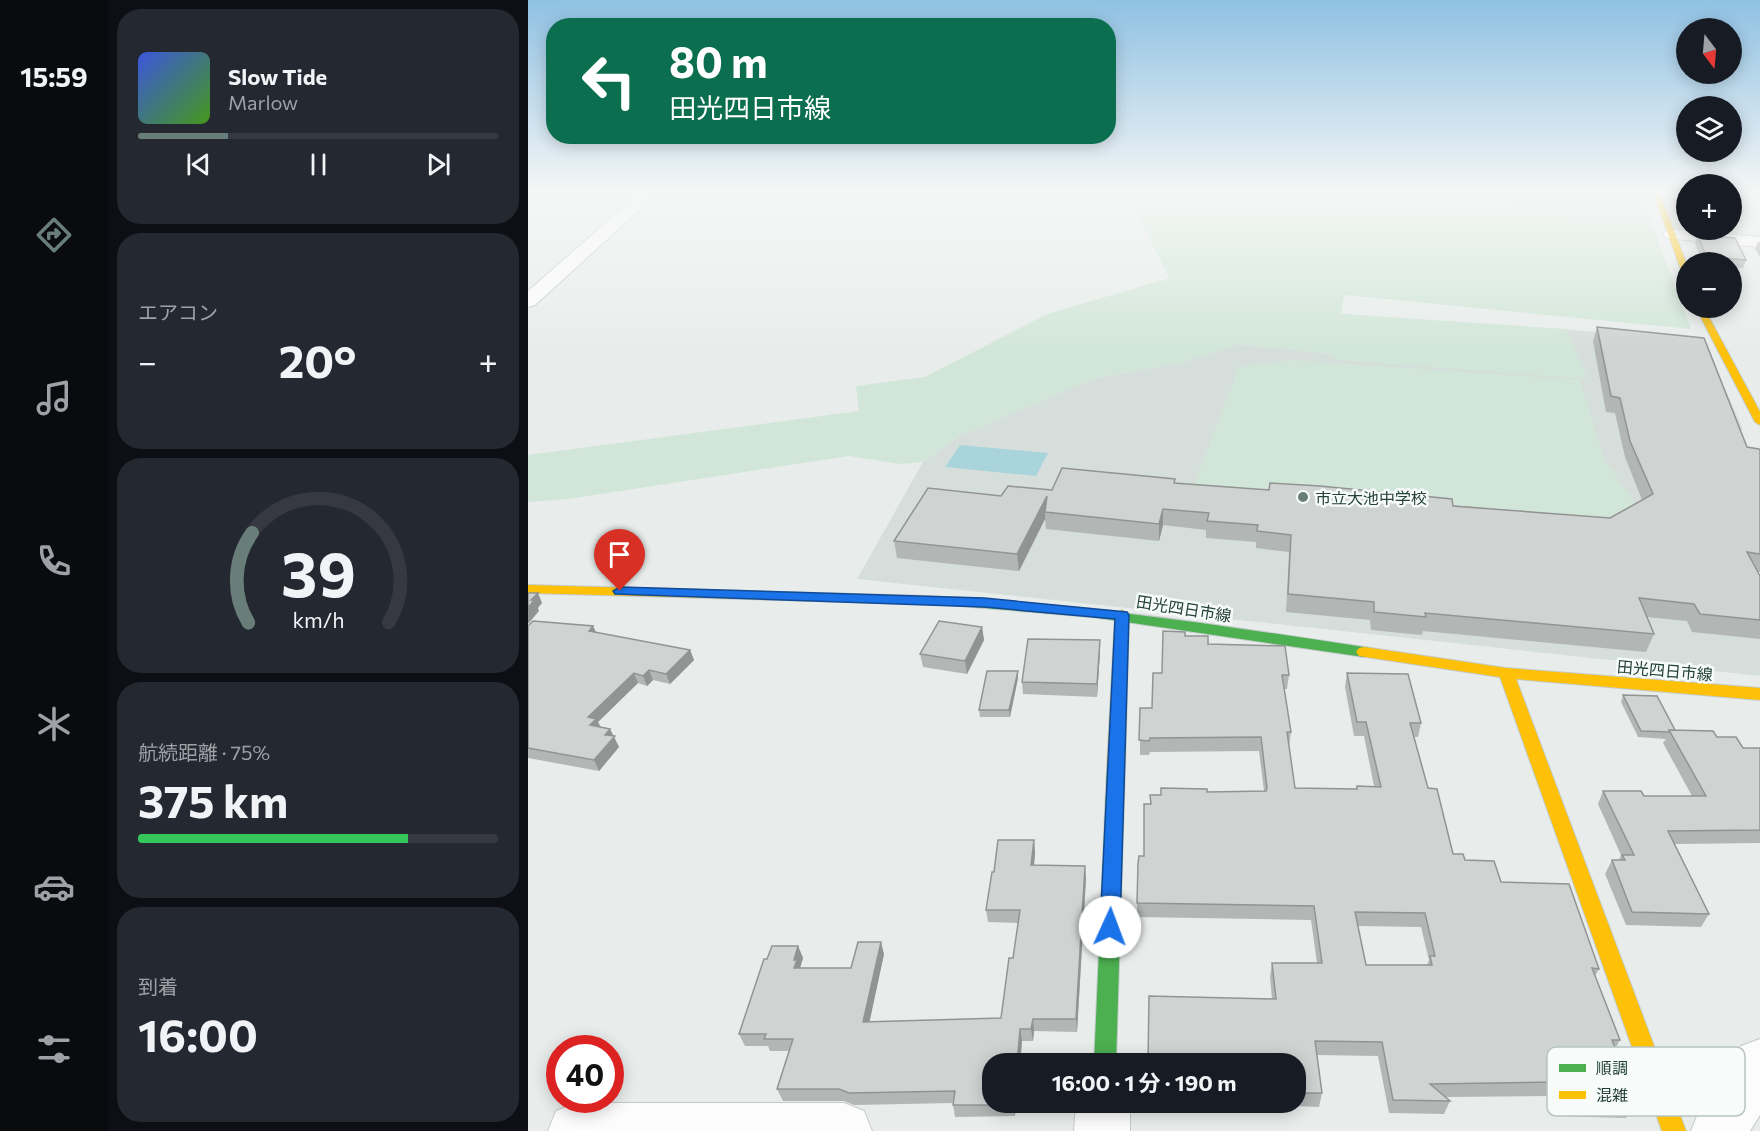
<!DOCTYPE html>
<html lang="ja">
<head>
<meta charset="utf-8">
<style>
	body { margin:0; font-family:Commissioner,"Noto Sans JP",sans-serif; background:#242831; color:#f1f3f6; height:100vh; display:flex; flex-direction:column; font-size:22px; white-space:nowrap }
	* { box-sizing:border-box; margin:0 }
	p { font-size:20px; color:#9ea1a6 }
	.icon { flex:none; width:33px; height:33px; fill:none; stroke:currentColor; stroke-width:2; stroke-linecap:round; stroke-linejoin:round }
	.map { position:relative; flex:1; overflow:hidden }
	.drawer { display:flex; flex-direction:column; gap:9px; padding:9px; background:#0d0f14; width:420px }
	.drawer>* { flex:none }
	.guide { position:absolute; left:18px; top:18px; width:570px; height:126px; border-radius:24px; box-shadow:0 3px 15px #0003; background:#0b6e4f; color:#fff; overflow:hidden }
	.needle { width:39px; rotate:164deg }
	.fabs { position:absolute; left:1148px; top:18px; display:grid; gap:12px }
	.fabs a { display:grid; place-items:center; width:66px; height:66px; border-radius:50%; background:#171b24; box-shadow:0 3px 15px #0003; font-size:30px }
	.speed { position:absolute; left:18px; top:1035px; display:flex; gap:12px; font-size:30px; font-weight:700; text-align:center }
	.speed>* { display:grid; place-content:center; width:78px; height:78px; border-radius:50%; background:#171b24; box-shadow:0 3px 15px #0003; line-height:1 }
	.speed .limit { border:9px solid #d22; background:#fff; color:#111 }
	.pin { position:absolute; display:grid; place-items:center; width:51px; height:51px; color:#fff; margin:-62px -26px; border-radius:50% 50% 50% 0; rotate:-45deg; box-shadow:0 0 6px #0007 }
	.pin .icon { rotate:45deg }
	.me { position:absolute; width:66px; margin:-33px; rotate:2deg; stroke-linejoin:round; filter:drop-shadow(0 0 4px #0008) }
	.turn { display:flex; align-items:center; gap:21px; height:126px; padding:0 24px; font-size:27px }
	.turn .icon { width:78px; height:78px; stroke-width:2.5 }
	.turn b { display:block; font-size:42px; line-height:51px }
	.big { font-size:45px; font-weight:700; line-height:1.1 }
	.drawer .widget { flex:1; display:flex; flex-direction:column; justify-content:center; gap:9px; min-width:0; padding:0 21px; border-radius:24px; background:#242831 }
	.drawer .dial { align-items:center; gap:0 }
	.dial svg { height:156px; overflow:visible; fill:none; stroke:#363941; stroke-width:7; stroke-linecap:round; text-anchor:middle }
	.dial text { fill:#f1f3f6; stroke:none }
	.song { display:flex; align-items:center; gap:18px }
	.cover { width:72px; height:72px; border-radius:9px; background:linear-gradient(135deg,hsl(230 70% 55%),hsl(100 70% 35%)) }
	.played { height:6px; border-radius:3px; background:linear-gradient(90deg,#697e78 25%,#363941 25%) }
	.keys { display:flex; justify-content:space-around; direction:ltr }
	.heat { display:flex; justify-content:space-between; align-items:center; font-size:33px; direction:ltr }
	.charge { height:9px; border-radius:4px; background:linear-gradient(90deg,#34c759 75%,#363941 0) }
	.trip { position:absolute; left:454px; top:1053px; width:324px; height:60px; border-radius:24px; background:#171b24; box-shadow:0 3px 15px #0003; font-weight:700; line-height:60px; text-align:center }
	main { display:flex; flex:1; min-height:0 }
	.tab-bar { display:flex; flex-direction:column; width:108px; justify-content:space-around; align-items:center; background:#090b0e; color:#9ea1a6 }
	.tab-bar .icon { width:42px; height:42px }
	.tab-bar .selected { color:#697e78 }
	.tab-bar b { font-size:27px; color:#f1f3f6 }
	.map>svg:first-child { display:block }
	.built { fill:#d6dedb }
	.green { fill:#d1e6d8 }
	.water { fill:#a9d4db }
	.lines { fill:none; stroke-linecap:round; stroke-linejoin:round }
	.street-casing { stroke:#c5cac8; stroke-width:2 }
	.fast-casing { stroke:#c3cbc8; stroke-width:2 }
	.slow-casing { stroke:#c3cbc8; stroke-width:2 }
	.street { fill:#fcfcfc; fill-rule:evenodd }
	.fast { fill:#4caf50; fill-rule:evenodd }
	.slow { fill:#ffc107; fill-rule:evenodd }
	.wall { fill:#b2b6b5; fill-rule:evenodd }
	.shaded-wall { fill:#919493 }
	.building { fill:#cfd4d2; stroke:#919493; stroke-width:1.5; fill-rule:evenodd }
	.route { fill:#1a73e8; stroke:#114b97; stroke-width:1.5 }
	.poi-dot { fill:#697e78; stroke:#f7fbf9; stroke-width:2 }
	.labels { text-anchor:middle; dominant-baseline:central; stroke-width:5; stroke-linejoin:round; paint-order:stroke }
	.poi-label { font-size:16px; fill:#24423a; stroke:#f7fbf9; text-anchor:start }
	.street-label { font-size:16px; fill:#24423a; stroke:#f7fbf9 }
	.key { fill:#f7fbf9; stroke:#b8c4c0; stroke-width:1.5 }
	.key-label { font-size:16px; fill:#24423a }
</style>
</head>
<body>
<main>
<nav class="tab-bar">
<b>15:59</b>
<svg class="icon selected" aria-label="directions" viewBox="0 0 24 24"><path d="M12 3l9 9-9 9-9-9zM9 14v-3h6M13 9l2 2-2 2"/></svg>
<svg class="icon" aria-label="music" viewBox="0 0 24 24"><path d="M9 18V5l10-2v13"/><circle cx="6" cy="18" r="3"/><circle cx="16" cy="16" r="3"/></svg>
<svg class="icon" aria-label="phone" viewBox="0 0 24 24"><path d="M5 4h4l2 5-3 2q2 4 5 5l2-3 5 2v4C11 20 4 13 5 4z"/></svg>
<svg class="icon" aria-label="climate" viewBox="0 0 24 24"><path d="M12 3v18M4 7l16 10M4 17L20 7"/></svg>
<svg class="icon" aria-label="car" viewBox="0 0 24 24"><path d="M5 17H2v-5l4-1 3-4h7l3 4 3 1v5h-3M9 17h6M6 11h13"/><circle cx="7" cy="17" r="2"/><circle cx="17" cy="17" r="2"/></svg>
<svg class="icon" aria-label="filters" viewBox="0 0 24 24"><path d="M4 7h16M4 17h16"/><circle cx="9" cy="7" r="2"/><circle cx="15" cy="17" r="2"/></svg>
</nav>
<section class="drawer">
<div class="widget">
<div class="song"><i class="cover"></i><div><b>Slow Tide</b><p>Marlow</p></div></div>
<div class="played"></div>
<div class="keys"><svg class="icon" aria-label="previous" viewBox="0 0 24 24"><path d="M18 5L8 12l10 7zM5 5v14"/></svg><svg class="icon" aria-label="pause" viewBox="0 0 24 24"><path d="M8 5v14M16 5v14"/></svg><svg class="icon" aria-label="next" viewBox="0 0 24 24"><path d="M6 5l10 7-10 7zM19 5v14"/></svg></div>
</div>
<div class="widget"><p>エアコン</p>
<div class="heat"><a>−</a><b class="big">20°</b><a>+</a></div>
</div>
<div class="widget dial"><svg viewBox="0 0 100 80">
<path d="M14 69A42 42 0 1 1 86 69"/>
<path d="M14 69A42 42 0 0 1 16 23" stroke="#697e78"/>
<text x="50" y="56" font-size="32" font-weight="700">39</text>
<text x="50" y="72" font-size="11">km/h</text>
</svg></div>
<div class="widget"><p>航続距離 · 75%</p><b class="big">375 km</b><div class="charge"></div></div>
<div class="widget"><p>到着</p><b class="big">16:00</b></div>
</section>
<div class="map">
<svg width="1232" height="1131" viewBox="0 0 1232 1131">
	<rect width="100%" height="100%" fill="#e8edeb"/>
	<path class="built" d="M922 192H1112L1124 225 1014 215Z
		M812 314 1175 339 1215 429 1140 446 1232 584V676L329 579 395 462 431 436 567 378 652 363 711 344 806 354Z"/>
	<path class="green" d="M597 192H922L1014 215 1124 225 1163 329 816 295 813 314 1038 329 1060 379 807 360 806 354 711 344 652 363 567 378 431 436 395 462 372 464 321 456 40 499 0 502V455L331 411 328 386 397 377 519 314 642 278Z
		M764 360 1052 380 1076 459 1109 507 1086 520 666 485 711 367Z"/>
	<path class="water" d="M432 445 520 453 508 476 417 467Z"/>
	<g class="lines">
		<g class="street-casing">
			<path id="street" d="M113 192H131L7 305 0 307V291Z
				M1144 229 1232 237V247L1138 238 1135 234 1138 230Z
				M1232 1039V1115L1222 1131H1163L1171 1111 1213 1046Z
				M548 1102H602V1131H546Z
				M48 1103H316L336 1111 344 1131H20L28 1111Z"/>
		</g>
		<g class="fast-casing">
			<path id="fast" d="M400 596C547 603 691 625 836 647L841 648 844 652 841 656 836 657 564 617 395 603 393 600Z
				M588 761 594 763 597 768 588 1064H566L579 768 582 763Z"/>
		</g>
		<g class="slow-casing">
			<path id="slow" d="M1125 192H1131L1158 262V275L1154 273Z
				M1168 308H1176L1232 412V425L1227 422Z
				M0 585 400 596 407 600 400 604 0 593Z
				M594 610 601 615 597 768 594 773 588 775 582 773 579 768 587 615Z
				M836 647 978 668 1232 688V700L988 679 1158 1131H1134L972 677 831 656 828 652 831 648Z"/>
		</g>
		<use href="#street" class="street"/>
		<use href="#fast" class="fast"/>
		<use href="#slow" class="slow"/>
	</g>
	<path class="wall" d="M1154 197H1158V219L1152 204Z
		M1174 230H1197L1196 231Z
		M1170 235 1218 260 1215 268 1203 267V262H1174L1167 243Z
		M1230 242H1232V257L1227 249Z
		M1069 327 1219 447 1232 450V572H1230L1232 576V639L1164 632 1159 621 1119 617 1126 634 1118 652 895 631 894 635 843 630 842 620 758 612 761 552 728 548V542L678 538V530L635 525 631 541 518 529 517 519 491 571 369 558 366 541 473 496 647 479V483L1082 518 1114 500 1097 457 1087 413 1078 412 1065 341Z
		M0 626 68 633 162 650 166 660 142 684 125 680 119 686 110 683 70 722 73 727 82 729 91 747 71 771 0 758Z
		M454 627 456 640 439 674 395 667 392 654Z
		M657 636 761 675 759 689H756L763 732 761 746 767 788 828 789 829 786H846L836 736H826L817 687 819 673 893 723 890 737H886L900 788 925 854 937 860 973 882 1071 969 1067 976 1092 1040 1087 1049 1107 1104 1098 1118 1027 1116 1021 1096 918 1097 922 1101 916 1114 861 1113 850 1056 789 1055 794 1093 791 1107 668 1102H768V1064L744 999 742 977 744 963H789L783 920 609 917 610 864 616 856 622 804V795L679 792 736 791 731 751 622 752 621 755H612V708H624L634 673ZM830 926 893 927 901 960 899 965H838Z
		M572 640V652L569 697 495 694 494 682Z
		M490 671V678L482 717H452L451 710Z
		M1095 695 1147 730 1189 737 1215 748H1232V843L1147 844 1181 914 1173 927 1098 925 1077 874 1084 860H1091L1093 855 1070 804 1075 791 1116 796H1164L1135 743 1138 739 1110 737 1093 702Z
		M506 840 507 853 506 865 558 878 549 1032 506 1031 505 1041H494L492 1064H465V1102H488L487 1116 427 1117 425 1105V1103L326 1105 316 1101H255L249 1089 261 1051H242L240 1046H217L211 1034 239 959 270 946 275 958 272 968H323L356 954 341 1022 473 1018 485 958 490 923 460 922 458 910 466 872Z"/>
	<path class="shaded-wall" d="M519 496 517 512V519L491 571 489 554Z
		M635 509V525L631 541V524Z
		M10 593 14 603 10 608 11 611 0 624V608L3 600Z
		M65 626 70 636 61 631Z
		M454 627 456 640 439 674 437 661Z
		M572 640V652L569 697V684Z
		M162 650 166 660 142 684 138 674Z
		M121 670 125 680 119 686 115 676Z
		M490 671V678L482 717 481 710Z
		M106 673 110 683 70 722 73 729 67 735 60 717Z
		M82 729 91 747 71 771 66 760 77 735Z
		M506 840 507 853 505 877 503 865Z
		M557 866 558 878 549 1032 548 1019Z
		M353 942 356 954 339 1034 335 1022Z
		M270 946 275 958 272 968H266V960Z
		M505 1019 506 1031 505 1041 503 1029Z
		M492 1029 494 1041 492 1064H489Z
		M485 1102H488L487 1116 485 1105Z"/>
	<path class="building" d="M1154 197H1158V206Z
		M1170 235 1207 238 1218 260 1178 256Z
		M1069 327 1176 338 1219 447 1231 449 1232 450V554L1219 552 1232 576V620L1172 614 1166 604 1111 598 1126 634 897 613 898 617 846 612V602L760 594 763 535 729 531 730 525 679 521 681 513 635 509 631 524 517 512 519 496 489 554 366 541 400 488 473 496 480 486 524 490 534 468 647 479 646 483 741 490 742 483 792 486 924 499 925 506 1082 518 1125 494 1102 441 1092 398 1083 396Z
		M0 593H10L3 600H6L0 608Z
		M5 621 65 626 61 631 162 650 138 674 121 670 115 676 106 673 60 717 68 719 62 725 82 729 77 735 87 736 66 760 0 748V626Z
		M411 621 454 627 437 661 392 654Z
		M635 631 657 632V636H680V644L757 646 761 675H754L763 732H759L767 788 829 789V786L853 787 838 722H829L819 673 880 674 893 723H882L900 788 909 789 925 854H935L937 860 966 861 973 882 1041 884 1071 969 1064 968 1092 1040H1084L1107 1104 1035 1103 1028 1082 902 1084 922 1101 865 1100 854 1042 787 1041 794 1093H768V1064H620L621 996 748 999 744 963H794L786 906 609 903 610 864 611 856H616V804H623L622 795H633V788L679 789V792L738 791 739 788 733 737 622 738 621 741 611 740 612 708H624L625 673H634ZM827 912 897 913 907 956H902L904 965H838Z
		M500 639 572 640 569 684 494 682Z
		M459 671H490L481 710H451Z
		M1095 695 1129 696 1147 730H1141V732L1113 731Z
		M1141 730 1185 731 1189 737H1208L1215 748H1232V830L1140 831 1181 914 1104 912 1084 860H1097L1094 855H1106L1075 791H1113L1116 796H1178Z
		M470 840H506L503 865 557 866 548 1019H505L503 1029H492L489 1064H465V1102H485V1105H425L427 1091 321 1093 311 1089H249L265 1039H236L238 1034H211L236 959H239L244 946H270L266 960H269L266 968H323L330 942H353L335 1022 473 1018 481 958H485L492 910H458L464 872H466Z"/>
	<linearGradient id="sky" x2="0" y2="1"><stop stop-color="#8fc1e3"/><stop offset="0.55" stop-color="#f5f7f6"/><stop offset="1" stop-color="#f5f7f6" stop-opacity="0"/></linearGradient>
	<rect width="1232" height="351" fill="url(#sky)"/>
	<path class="route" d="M92 587 456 598 599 612 601 615 592 927 589 933 582 936 575 933 572 927 587 619 456 607 87 594 85 591Z"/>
	<circle class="poi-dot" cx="775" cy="497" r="6"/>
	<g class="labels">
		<g class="poi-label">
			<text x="787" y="497">市立大池中学校</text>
		</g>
		<g class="street-label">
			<text transform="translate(656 608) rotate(9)">田光四日市線</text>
			<text transform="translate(1137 670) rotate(5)">田光四日市線</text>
		</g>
	</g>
	<rect x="1019" y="1047" width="198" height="69" rx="9" class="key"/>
	<rect x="1031" y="1064" width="27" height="8" fill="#4caf50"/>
	<rect x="1031" y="1091" width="27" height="8" fill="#ffc107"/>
	<g class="key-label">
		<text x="1068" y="1074">順調</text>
		<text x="1068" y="1101">混雑</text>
	</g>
</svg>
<div class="fabs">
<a><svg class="needle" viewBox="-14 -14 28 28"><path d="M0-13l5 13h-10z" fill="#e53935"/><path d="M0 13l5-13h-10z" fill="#9ea1a6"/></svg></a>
<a><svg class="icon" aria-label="layers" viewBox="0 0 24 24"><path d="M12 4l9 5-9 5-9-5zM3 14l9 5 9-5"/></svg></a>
<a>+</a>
<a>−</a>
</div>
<div class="speed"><div class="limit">40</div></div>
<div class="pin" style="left:92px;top:591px;background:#d93025"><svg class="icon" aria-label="arrive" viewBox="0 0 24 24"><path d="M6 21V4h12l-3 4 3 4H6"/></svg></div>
<svg class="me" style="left:582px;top:927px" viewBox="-20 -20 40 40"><circle r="19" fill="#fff"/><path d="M0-13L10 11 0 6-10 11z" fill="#1a73e8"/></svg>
<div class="trip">16:00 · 1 分 · 190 m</div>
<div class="guide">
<div class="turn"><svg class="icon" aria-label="left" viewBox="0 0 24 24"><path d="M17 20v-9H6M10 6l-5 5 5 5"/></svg><div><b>80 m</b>田光四日市線</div></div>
</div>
</div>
</main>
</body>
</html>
